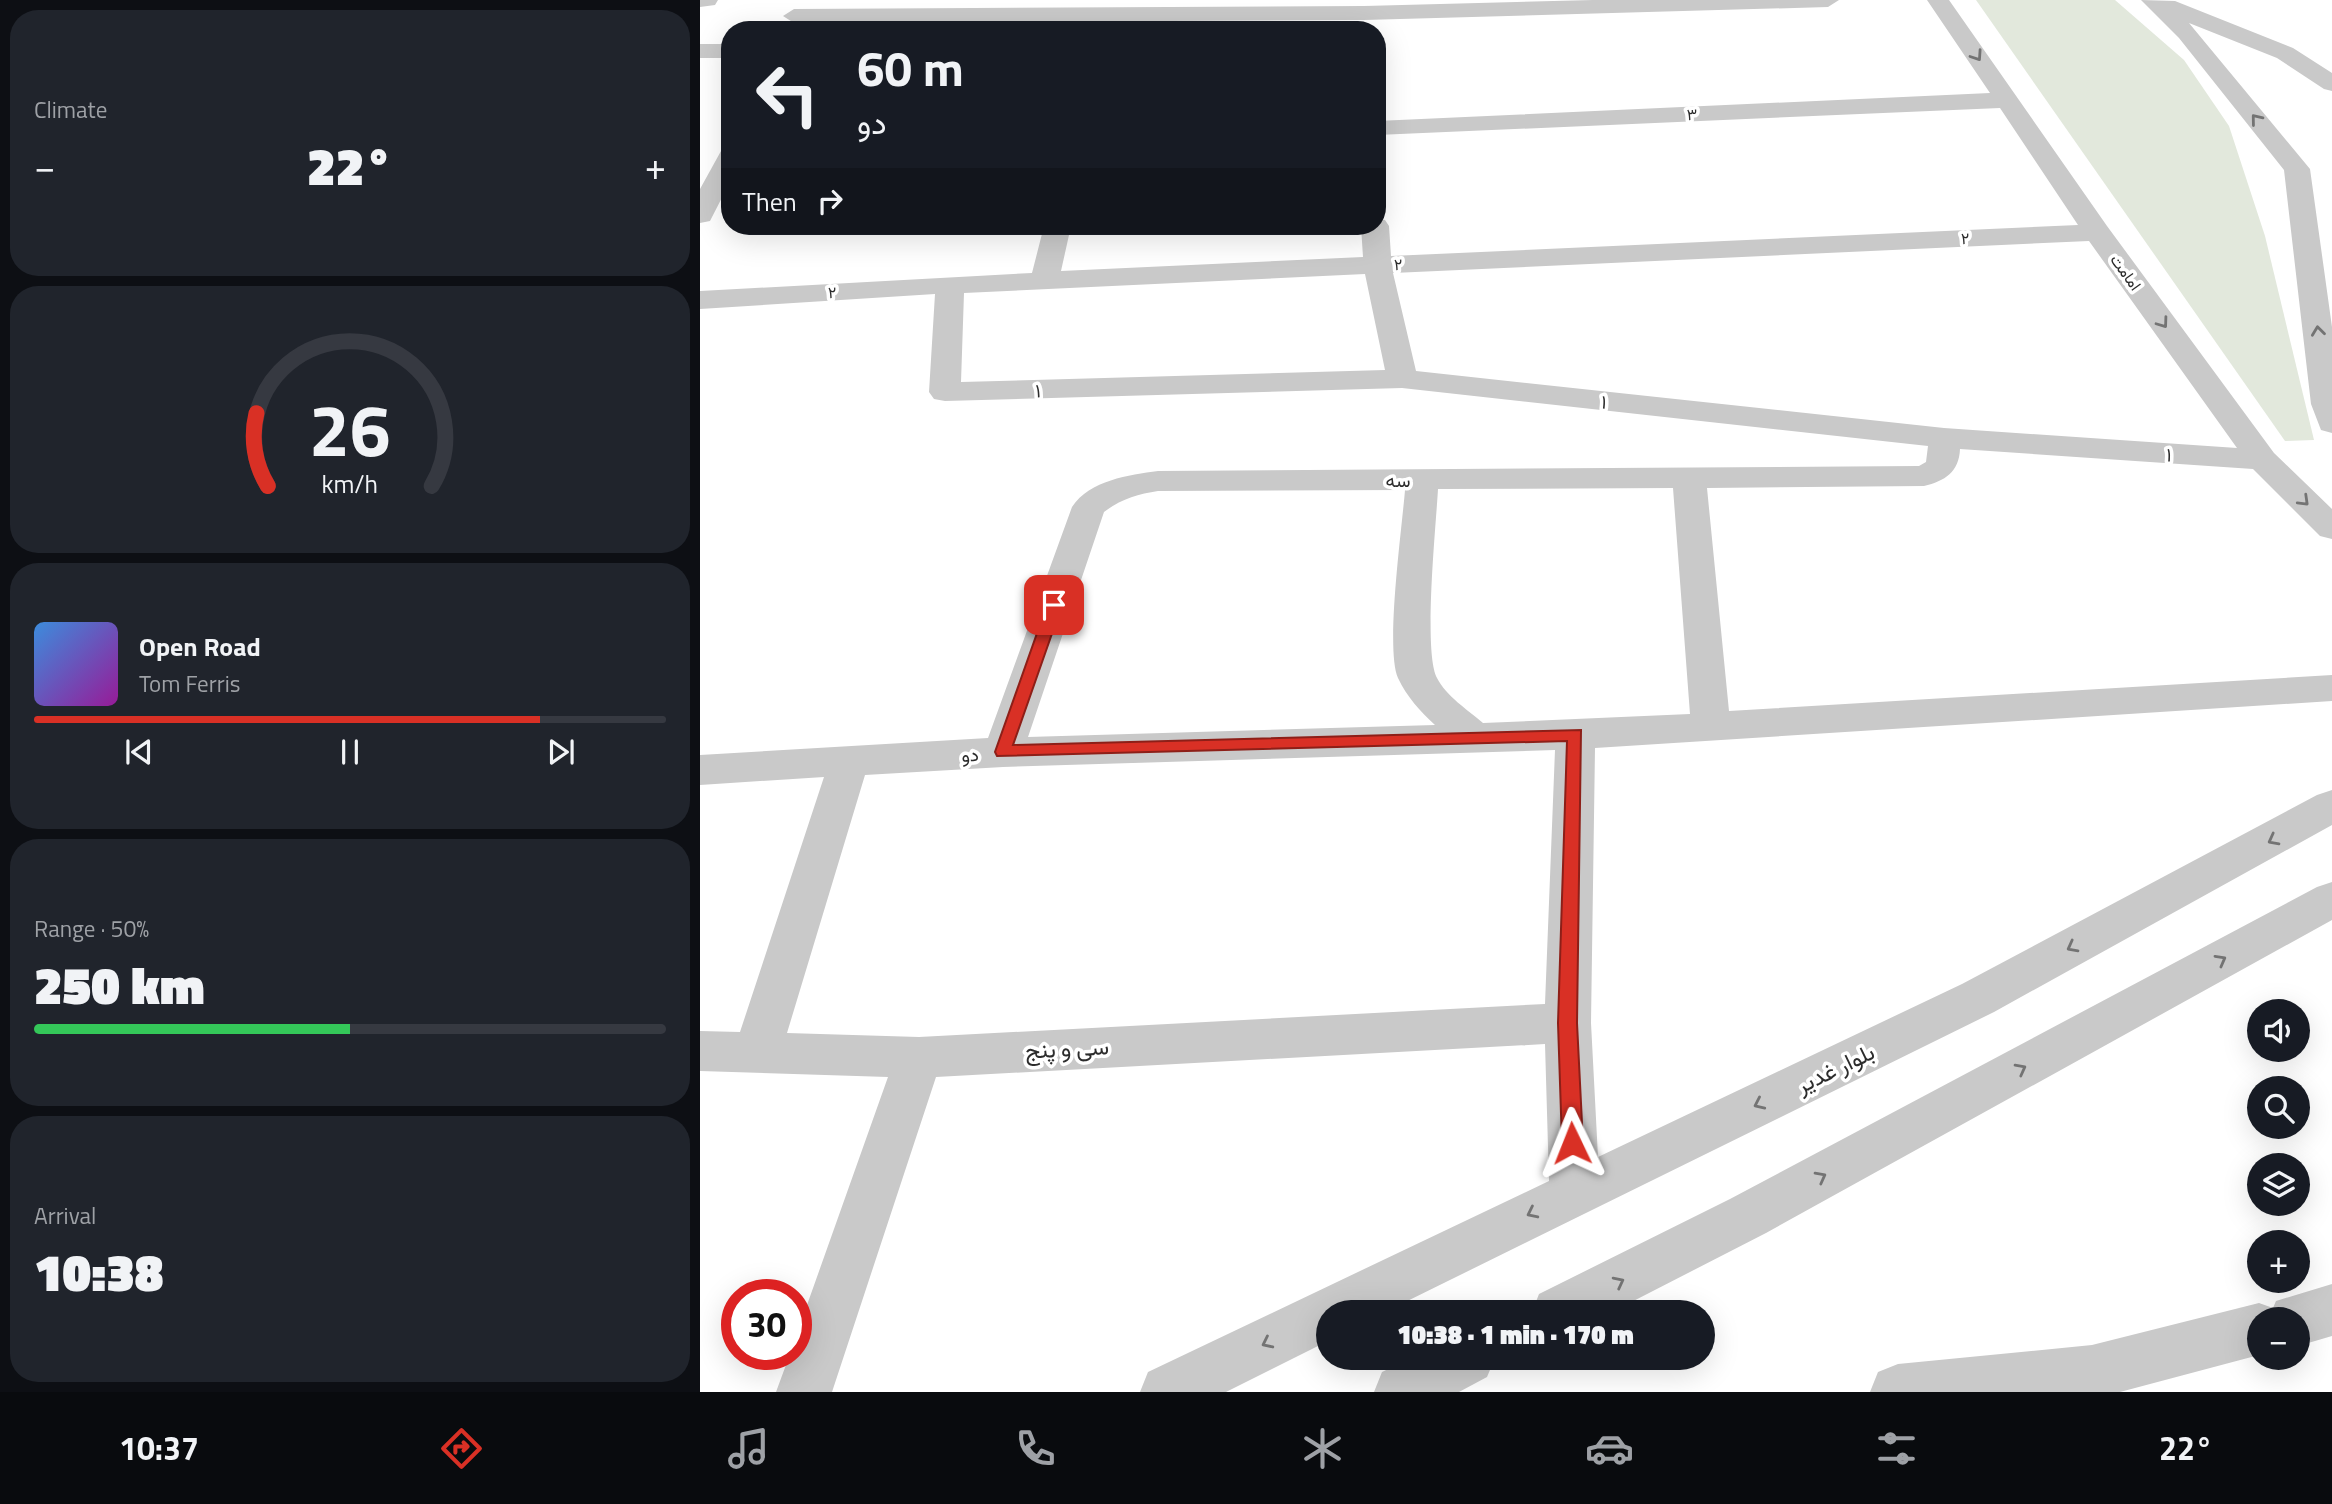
<!DOCTYPE html>
<html lang="en">
<head>
<meta charset="utf-8">
<style>
	body { margin:0; font-family:"Titillium Web",Vazirmatn,sans-serif; background:#20242c; color:#f1f3f6; height:100vh; display:flex; flex-direction:column; font-size:26px; white-space:nowrap }
	* { box-sizing:border-box; margin:0 }
	p { font-size:23px; color:#9ea1a6 }
	.icon { flex:none; width:38px; height:38px; fill:none; stroke:currentColor; stroke-width:2; stroke-linecap:round; stroke-linejoin:round }
	.map { position:relative; flex:1; overflow:hidden }
	.side { display:flex; flex-direction:column; gap:10px; padding:10px; background:#0d0f14; width:700px }
	.side>* { flex:none }
	.banner { position:absolute; left:21px; top:21px; width:665px; height:214px; border-radius:28px; box-shadow:0 7px 28px #0002; background:#171b24; color:#f1f3f6; overflow:hidden }
	.fabs { position:absolute; left:1547px; top:999px; display:grid; gap:14px }
	.fabs a { display:grid; place-items:center; width:63px; height:63px; border-radius:50%; background:#171b24; box-shadow:0 7px 28px #0002; font-size:35px }
	.speed { position:absolute; left:21px; top:1279px; display:flex; gap:14px; font-size:35px; font-weight:700; text-align:center }
	.speed>* { display:grid; place-content:center; width:91px; height:91px; border-radius:50%; background:#171b24; box-shadow:0 7px 28px #0002; line-height:1 }
	.speed .limit { border:10px solid #d22; background:#fff; color:#111 }
	.pin { position:absolute; display:grid; place-items:center; width:60px; height:60px; color:#fff; margin:-30px; border-radius:14px; box-shadow:0 4px 10px #0006 }
	.me { position:absolute; width:77px; margin:-38px; rotate:358deg; stroke-linejoin:round; filter:drop-shadow(0 0 5px #0008) }
	.turn { display:flex; align-items:center; gap:24px; height:147px; padding:0 21px; font-size:32px }
	.turn .icon { width:91px; height:91px; stroke-width:2.5 }
	.turn b { display:block; font-size:49px; line-height:60px }
	.then { display:flex; align-items:center; height:66px; padding:0 21px; background:#0003; gap:14px; font-size:26px }
	.big { font-size:52px; font-weight:800; line-height:1.1 }
	.side .tile { flex:1; display:flex; flex-direction:column; justify-content:center; gap:10px; min-width:0; padding:0 24px; border-radius:28px; background:#20242c }
	.side .dial { align-items:center; gap:0 }
	.dial svg { height:182px; overflow:visible; fill:none; stroke:#363941; stroke-width:7; stroke-linecap:round; text-anchor:middle }
	.dial text { fill:#f1f3f6; stroke:none }
	.song { display:flex; align-items:center; gap:21px }
	.cover { width:84px; height:84px; border-radius:10px; background:linear-gradient(135deg,hsl(210 70% 55%),hsl(300 70% 35%)) }
	.played { height:7px; border-radius:4px; background:linear-gradient(90deg,#d93025 80%,#363941 80%) }
	.keys { display:flex; justify-content:space-around; direction:ltr }
	.heat { display:flex; justify-content:space-between; align-items:center; font-size:38px; direction:ltr }
	.charge { height:10px; border-radius:5px; background:linear-gradient(90deg,#34c759 50%,#363941 0) }
	.trip { position:absolute; left:616px; top:1300px; width:399px; height:70px; border-radius:35px; background:#171b24; box-shadow:0 7px 28px #0002; font-weight:800; line-height:70px; text-align:center }
	.menu { display:flex; height:112px; justify-content:space-around; align-items:center; background:#090b0e; color:#9ea1a6 }
	.menu .icon { width:49px; height:49px }
	.menu .on { color:#d93025 }
	.menu b { font-size:32px; color:#f1f3f6 }
	main { display:flex; flex:1; min-height:0 }
	.map>svg:first-child { display:block }
	.green { fill:#e2e8dc }
	.lines { fill:none; stroke-linecap:round; stroke-linejoin:round }
	.minor { fill:#c9c9c9; fill-rule:evenodd }
	.oneway { stroke:#737373 }
	.route { fill:#d93025; stroke:#8d1f18; stroke-width:2 }
	.labels { text-anchor:middle; dominant-baseline:central; stroke-width:7; stroke-linejoin:round; paint-order:stroke }
	.far-street-label { font-size:16px; fill:#2c2c2c; stroke:#fff }
	.street-label { font-size:19px; fill:#2c2c2c; stroke:#fff }
	.near-street-label { font-size:23px; fill:#2c2c2c; stroke:#fff }
</style>
</head>
<body>
<main>
<section class="side">
<div class="tile"><p>Climate</p>
<div class="heat"><a>−</a><b class="big">22°</b><a>+</a></div>
</div>
<div class="tile dial"><svg viewBox="0 0 100 80">
<path d="M14 69A42 42 0 1 1 86 69"/>
<path d="M14 69A42 42 0 0 1 9 37" stroke="#d93025"/>
<text x="50" y="56" font-size="32" font-weight="700">26</text>
<text x="50" y="72" font-size="11">km/h</text>
</svg></div>
<div class="tile">
<div class="song"><i class="cover"></i><div><b>Open Road</b><p>Tom Ferris</p></div></div>
<div class="played"></div>
<div class="keys"><svg class="icon" aria-label="previous" viewBox="0 0 24 24"><path d="M18 5L8 12l10 7zM5 5v14"/></svg><svg class="icon" aria-label="pause" viewBox="0 0 24 24"><path d="M8 5v14M16 5v14"/></svg><svg class="icon" aria-label="next" viewBox="0 0 24 24"><path d="M6 5l10 7-10 7zM19 5v14"/></svg></div>
</div>
<div class="tile"><p>Range · 50%</p><b class="big">250 km</b><div class="charge"></div></div>
<div class="tile"><p>Arrival</p><b class="big">10:38</b></div>
</section>
<div class="map">
<svg width="1632" height="1392" viewBox="0 0 1632 1392">
	<rect width="100%" height="100%" fill="#fff"/>
	<path class="green" d="M1276 0H1415L1484 60 1529 126 1565 236 1614 440 1585 441Z"/>
	<g class="lines">
		<path class="minor" d="M0 0H18L15 5 0 7Z
			M893 0H1139L1128 7 664 20 94 23 83 16 94 9 664 6Z
			M1227 0H1249L1407 226 1574 453 1632 509V539L1620 536 1553 469 1260 449C1259 472 1245 481 1224 486L1007 488 1029 711 1632 675V701L895 748 891 1023 898 1157 1262 984 1617 795 1632 790V825L1294 1012 685 1312H628V1341L526 1392H440L448 1372 849 1181 845 1044 236 1077 132 1392H76L90 1354H96V1336L188 1077 0 1071V1031L40 1032 124 777 0 785V755L288 738 372 507C390 480 429 475 458 471L1219 466 1226 462 1228 446 702 388 245 401 234 399 229 392 235 294 0 309V291L332 273 344 226H371L361 271 663 257 661 226H677V218L685 220 689 226 691 256 1378 225 1300 108 677 135V121L1290 93ZM1389 241 1537 448 1244 428 716 371 693 273ZM665 274 685 370 261 382 264 293ZM973 488 990 714 783 723C768 710 746 696 737 678 723 651 736 526 738 489ZM705 490C702 528 685 649 698 678 707 697 720 711 735 725L328 737 404 512C421 499 438 494 458 491ZM855 750 845 1004 219 1037 87 1033 165 775 303 767Z
			M1441 0 1475 1 1593 48 1632 73V91L1624 89 1577 58 1489 23 1610 169 1632 327V433L1621 430 1611 404 1584 170 1479 38Z
			M0 44H30V58H0Z
			M30 148V182L10 221 0 223V189L21 151Z
			M1632 882V920L1066 1233 912 1312H832L839 1294 1030 1199 1617 887Z
			M1632 1284V1336L1598 1346V1320H1559V1355L1420 1392H1170L1178 1372 1198 1364 1392 1345 1559 1303 1573 1308 1576 1301Z
			M711 1358H795L787 1377 759 1392H674L682 1372Z"/>
	</g>
	<defs><path id="oneway-chevron" d="M-2-3.5L2.5 0L-2 3.5" fill="none" stroke-width="1.6" stroke-linecap="round" stroke-linejoin="round" transform="scale(1.75)"/></defs>
	<g class="oneway">
		<use href="#oneway-chevron" transform="translate(1277 56) rotate(56)"/>
		<use href="#oneway-chevron" transform="translate(1556 119) rotate(-129)"/>
		<use href="#oneway-chevron" transform="translate(1463 323) rotate(54)"/>
		<use href="#oneway-chevron" transform="translate(1618 331) rotate(-97)"/>
		<use href="#oneway-chevron" transform="translate(1604 501) rotate(44)"/>
		<use href="#oneway-chevron" transform="translate(1573 840) rotate(152)"/>
		<use href="#oneway-chevron" transform="translate(1372 947) rotate(152)"/>
		<use href="#oneway-chevron" transform="translate(1521 960) rotate(-29)"/>
		<use href="#oneway-chevron" transform="translate(1321 1069) rotate(-28)"/>
		<use href="#oneway-chevron" transform="translate(1059 1104) rotate(155)"/>
		<use href="#oneway-chevron" transform="translate(1121 1177) rotate(-28)"/>
		<use href="#oneway-chevron" transform="translate(832 1213) rotate(154)"/>
		<use href="#oneway-chevron" transform="translate(919 1282) rotate(-27)"/>
		<use href="#oneway-chevron" transform="translate(567 1343) rotate(154)"/>
	</g>
	<path class="route" d="M354 600 362 605 313 745 881 730 877 1023 883 1143 880 1150 872 1153 865 1150 862 1143 858 1023 867 741 297 756 295 752 347 605Z"/>
	<g class="labels">
		<g class="far-street-label">
			<text transform="translate(992 114) rotate(-3)">۳</text>
			<text transform="translate(1265 238) rotate(-3)">۲</text>
			<text transform="translate(698 264) rotate(-3)">۲</text>
			<text transform="translate(1426 272) rotate(54)">امامت</text>
			<text transform="translate(132 292) rotate(-3)">۲</text>
		</g>
		<g class="street-label">
			<text transform="translate(338 390) rotate(-2)">۱</text>
			<text transform="translate(904 401) rotate(6)">۱</text>
			<text transform="translate(1469 454) rotate(4)">۱</text>
			<text x="698" y="479">سه</text>
			<text transform="translate(270 754) rotate(-3)">دو</text>
		</g>
		<g class="near-street-label">
			<text transform="translate(367 1048) rotate(-3)">سی و پنج</text>
			<text transform="translate(1135 1068) rotate(-26)">بلوار غدیر</text>
		</g>
	</g>
</svg>
<div class="fabs">
<a><svg class="icon" aria-label="sound" viewBox="0 0 24 24"><path d="M4 9h4l5-4v14l-5-4H4zM17 9q2 3 0 6"/></svg></a>
<a><svg class="icon" aria-label="search" viewBox="0 0 24 24"><circle cx="10" cy="10" r="6"/><path d="M15 15l6 6"/></svg></a>
<a><svg class="icon" aria-label="layers" viewBox="0 0 24 24"><path d="M12 4l9 5-9 5-9-5zM3 14l9 5 9-5"/></svg></a>
<a>+</a>
<a>−</a>
</div>
<div class="speed"><div class="limit">30</div></div>
<div class="pin" style="left:354px;top:605px;background:#d93025"><svg class="icon" aria-label="arrive" viewBox="0 0 24 24"><path d="M6 21V4h12l-3 4 3 4H6"/></svg></div>
<svg class="me" style="left:872px;top:1143px" viewBox="-20 -20 40 40"><path d="M0-17L14 15 0 8-14 15z" fill="#d93025" stroke="#fff" stroke-width="4"/></svg>
<div class="trip">10:38 · 1 min · 170 m</div>
<div class="banner">
<div class="turn"><svg class="icon" aria-label="left" viewBox="0 0 24 24"><path d="M17 20v-9H6M10 6l-5 5 5 5"/></svg><div><b>60 m</b>دو</div></div>
<div class="then">Then<svg class="icon" aria-label="right" viewBox="0 0 24 24"><path d="M7 20v-9h11M14 6l5 5-5 5"/></svg></div>
</div>
</div>
</main>
<nav class="menu">
<b>10:37</b>
<svg class="icon on" aria-label="directions" viewBox="0 0 24 24"><path d="M12 3l9 9-9 9-9-9zM9 14v-3h6M13 9l2 2-2 2"/></svg>
<svg class="icon" aria-label="music" viewBox="0 0 24 24"><path d="M9 18V5l10-2v13"/><circle cx="6" cy="18" r="3"/><circle cx="16" cy="16" r="3"/></svg>
<svg class="icon" aria-label="phone" viewBox="0 0 24 24"><path d="M5 4h4l2 5-3 2q2 4 5 5l2-3 5 2v4C11 20 4 13 5 4z"/></svg>
<svg class="icon" aria-label="climate" viewBox="0 0 24 24"><path d="M12 3v18M4 7l16 10M4 17L20 7"/></svg>
<svg class="icon" aria-label="car" viewBox="0 0 24 24"><path d="M5 17H2v-5l4-1 3-4h7l3 4 3 1v5h-3M9 17h6M6 11h13"/><circle cx="7" cy="17" r="2"/><circle cx="17" cy="17" r="2"/></svg>
<svg class="icon" aria-label="filters" viewBox="0 0 24 24"><path d="M4 7h16M4 17h16"/><circle cx="9" cy="7" r="2"/><circle cx="15" cy="17" r="2"/></svg>
<b>22°</b>
</nav>
</body>
</html>
